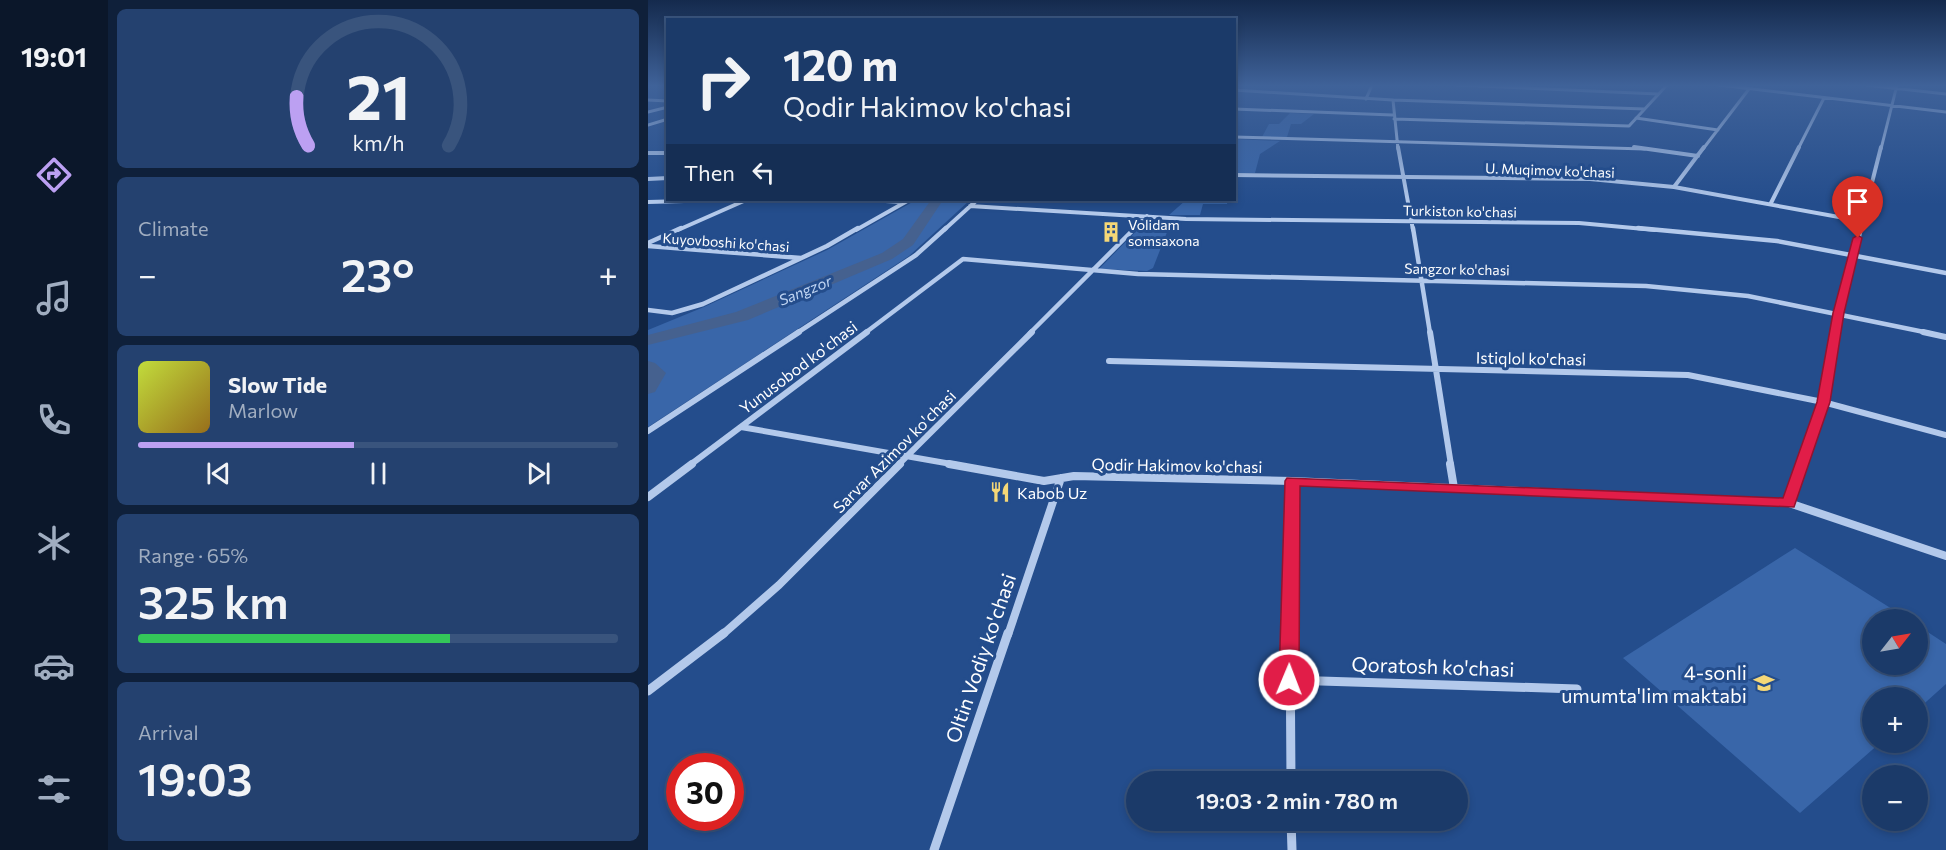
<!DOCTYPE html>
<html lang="en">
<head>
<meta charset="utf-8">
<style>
	body { margin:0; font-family:Commissioner,sans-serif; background:#24416f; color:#f1f3f6; height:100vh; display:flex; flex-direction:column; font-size:22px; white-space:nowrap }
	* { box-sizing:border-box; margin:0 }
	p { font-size:20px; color:#a0adc0 }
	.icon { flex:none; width:33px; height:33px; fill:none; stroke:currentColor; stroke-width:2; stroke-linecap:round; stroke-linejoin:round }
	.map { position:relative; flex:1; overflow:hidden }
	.details { display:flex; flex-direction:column; gap:9px; padding:9px; background:#0f203a; width:540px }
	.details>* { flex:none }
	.hud { position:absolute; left:18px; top:18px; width:570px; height:183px; border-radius:0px; box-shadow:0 3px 9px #0003,0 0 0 2px #39547d; background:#1b3a69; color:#f1f3f6; overflow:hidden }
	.needle { width:39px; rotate:59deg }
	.controls { position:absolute; left:1214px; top:609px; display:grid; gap:12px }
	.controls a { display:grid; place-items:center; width:66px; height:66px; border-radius:50%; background:#1b3a69; box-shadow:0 3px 9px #0003,0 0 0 2px #39547d; font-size:30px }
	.speed { position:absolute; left:18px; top:753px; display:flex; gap:12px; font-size:30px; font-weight:700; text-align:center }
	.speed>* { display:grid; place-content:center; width:78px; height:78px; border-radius:50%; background:#1b3a69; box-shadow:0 3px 9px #0003,0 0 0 2px #39547d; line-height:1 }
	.speed .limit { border:9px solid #d22; background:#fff; color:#111 }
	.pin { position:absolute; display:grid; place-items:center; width:51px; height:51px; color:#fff; margin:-62px -26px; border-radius:50% 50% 50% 0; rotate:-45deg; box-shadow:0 0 6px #0007 }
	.pin .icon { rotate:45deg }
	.me { position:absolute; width:66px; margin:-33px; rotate:1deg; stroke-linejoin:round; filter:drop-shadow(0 0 4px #0008) }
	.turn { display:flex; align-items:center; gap:21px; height:126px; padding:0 18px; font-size:27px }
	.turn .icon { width:78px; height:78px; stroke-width:2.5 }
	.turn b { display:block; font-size:42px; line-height:51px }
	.then { display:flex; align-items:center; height:57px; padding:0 18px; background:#0003; gap:12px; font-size:22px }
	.big { font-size:45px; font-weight:600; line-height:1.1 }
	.details .widget { flex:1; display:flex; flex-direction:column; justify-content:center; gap:9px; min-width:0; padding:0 21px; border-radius:9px; background:#24416f }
	.details .dial { align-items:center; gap:0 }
	.dial svg { height:156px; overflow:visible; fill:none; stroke:#39547d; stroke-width:7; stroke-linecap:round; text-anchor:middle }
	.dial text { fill:#f1f3f6; stroke:none }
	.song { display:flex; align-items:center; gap:18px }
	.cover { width:72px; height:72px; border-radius:9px; background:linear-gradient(135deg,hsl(70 70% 55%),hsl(40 70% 35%)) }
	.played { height:6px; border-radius:3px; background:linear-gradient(90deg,#bca0f2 45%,#39547d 45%) }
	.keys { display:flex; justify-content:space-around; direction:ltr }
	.heat { display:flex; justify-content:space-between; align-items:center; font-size:33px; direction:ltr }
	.charge { height:9px; border-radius:4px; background:linear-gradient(90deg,#34c759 65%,#39547d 0) }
	.trip { position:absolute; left:478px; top:771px; width:342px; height:60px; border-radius:30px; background:#1b3a69; box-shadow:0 3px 9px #0003,0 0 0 2px #39547d; font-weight:600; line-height:60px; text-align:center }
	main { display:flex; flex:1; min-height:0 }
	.tab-bar { display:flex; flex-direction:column; width:108px; justify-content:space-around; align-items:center; background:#0b172a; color:#a0adc0 }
	.tab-bar .icon { width:42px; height:42px }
	.tab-bar .selected { color:#bca0f2 }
	.tab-bar b { font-size:27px; color:#f1f3f6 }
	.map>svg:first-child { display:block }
	.green { fill:#3966a9 }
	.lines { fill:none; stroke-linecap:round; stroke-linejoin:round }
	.river { fill:#45618f; fill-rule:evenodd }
	.minor-far5 { stroke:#b3c9eb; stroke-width:3 }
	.minor-far4 { stroke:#b3c9eb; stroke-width:4 }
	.minor-far3 { stroke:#b3c9eb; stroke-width:4.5 }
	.minor-far2 { stroke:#b3c9eb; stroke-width:6 }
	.minor-far1 { stroke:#b3c9eb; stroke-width:8 }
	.minor { stroke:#b3c9eb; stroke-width:9 }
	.route { fill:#e11d48; stroke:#92132f; stroke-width:1.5 }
	.labels { text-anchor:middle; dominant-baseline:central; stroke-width:6; stroke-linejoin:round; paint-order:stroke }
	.far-street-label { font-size:14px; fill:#fff; stroke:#244d8c }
	.far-poi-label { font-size:14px; fill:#fff; stroke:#244d8c; text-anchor:start }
	.far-water-label { font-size:15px; font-style:italic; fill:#bfd4f2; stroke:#244d8c }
	.street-label { font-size:16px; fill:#fff; stroke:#244d8c }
	.poi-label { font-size:16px; fill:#fff; stroke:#244d8c; text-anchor:start }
	.near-street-label { font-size:20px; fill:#fff; stroke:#244d8c }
	.near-poi-label { font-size:20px; fill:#fff; stroke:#244d8c; text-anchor:end }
</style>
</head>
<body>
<main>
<nav class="tab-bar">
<b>19:01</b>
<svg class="icon selected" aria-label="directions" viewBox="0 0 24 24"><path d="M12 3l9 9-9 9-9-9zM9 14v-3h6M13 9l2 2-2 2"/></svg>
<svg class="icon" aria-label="music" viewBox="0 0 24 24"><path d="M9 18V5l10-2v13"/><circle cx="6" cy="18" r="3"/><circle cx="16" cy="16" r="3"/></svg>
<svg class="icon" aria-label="phone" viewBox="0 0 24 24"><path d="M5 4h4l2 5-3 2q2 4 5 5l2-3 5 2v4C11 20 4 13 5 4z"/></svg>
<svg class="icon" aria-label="climate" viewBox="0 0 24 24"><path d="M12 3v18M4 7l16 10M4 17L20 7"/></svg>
<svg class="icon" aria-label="car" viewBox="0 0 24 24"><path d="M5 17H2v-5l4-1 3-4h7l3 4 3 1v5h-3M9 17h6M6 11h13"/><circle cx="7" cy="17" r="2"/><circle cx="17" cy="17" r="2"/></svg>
<svg class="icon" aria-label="filters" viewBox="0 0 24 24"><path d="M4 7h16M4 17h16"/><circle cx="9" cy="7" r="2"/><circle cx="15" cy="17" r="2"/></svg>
</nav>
<section class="details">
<div class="widget dial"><svg viewBox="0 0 100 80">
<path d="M14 69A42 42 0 1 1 86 69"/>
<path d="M14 69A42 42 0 0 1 8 44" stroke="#bca0f2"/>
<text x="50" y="56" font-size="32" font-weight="700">21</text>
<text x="50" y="72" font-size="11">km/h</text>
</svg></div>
<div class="widget"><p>Climate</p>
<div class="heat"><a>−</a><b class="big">23°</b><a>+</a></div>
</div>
<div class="widget">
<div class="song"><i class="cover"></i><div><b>Slow Tide</b><p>Marlow</p></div></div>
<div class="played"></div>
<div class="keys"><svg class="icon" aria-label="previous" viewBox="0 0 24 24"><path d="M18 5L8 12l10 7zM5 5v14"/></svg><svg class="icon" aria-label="pause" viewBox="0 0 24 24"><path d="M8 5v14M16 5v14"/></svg><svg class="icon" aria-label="next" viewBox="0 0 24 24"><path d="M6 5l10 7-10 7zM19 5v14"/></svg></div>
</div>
<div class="widget"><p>Range · 65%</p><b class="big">325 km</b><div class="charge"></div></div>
<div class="widget"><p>Arrival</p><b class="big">19:03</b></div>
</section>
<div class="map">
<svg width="1298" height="850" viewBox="0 0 1298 850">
	<rect width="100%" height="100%" fill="#244d8c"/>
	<path class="green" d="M642 113 666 114 653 124H643L639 137H614L621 124H631Z
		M587 139 632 141 612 154 607 173H587Z
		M268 200H322L261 256 0 427V330L56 307 179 250Z
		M538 200H580L579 204H555L552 215H521Z
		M499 220 523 222 505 268 499 271 451 269Z
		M1147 548 1260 619 1224 620V664H1269V625L1298 644V684L1269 710V698H1224V742L1232 743 1152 813 975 658Z"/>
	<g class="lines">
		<path class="river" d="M283 200H295L265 245 244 259 100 320 0 345V335L88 312 234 253 255 239Z
			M0 361 7 363 18 373 7 392 0 394Z"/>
		<path class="minor-far5" d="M809 85 1011 94
			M1071 85 1298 112
			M1218 85 1298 94
			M586 90 745 100 997 109
			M718 99 724 85
			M0 100 20 101
			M745 100 750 149
			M586 109 745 115
			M0 112 20 107
			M988 118 1070 130
			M746 119 981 126 1019 85
			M0 125 20 119
			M586 137 997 149
			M1055 149 1101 89
			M1150 149 1176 98
			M1233 149 1249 85"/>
		<path class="minor-far4" d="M750 147 765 230
			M986 147 1050 156
			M0 153H20
			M586 175 942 179 1026 187 1213 221
			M0 179 20 178
			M1026 187 1056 147
			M220 200 255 202
			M0 202 72 200
			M1123 203 1151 147
			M322 206 538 219 931 223 1007 230
			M30 230 98 200
			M208 230 261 200
			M296 230 329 200
			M485 230 499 216
			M1212 230 1233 147"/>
		<path class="minor-far3" d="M765 228 782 333
			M990 228 1129 241 1298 273
			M0 243 33 228
			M0 246 153 258
			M0 310 24 313 55 304 179 246 210 228
			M149 333 268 255 298 228
			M217 333 315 259 490 274 998 286 1100 296 1281 333
			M382 333 487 228
			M1187 333 1213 228"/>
		<path class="minor-far2" d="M782 332 803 465
			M1275 332 1298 337
			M461 361 1040 375 1175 402 1298 435
			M93 427 309 465
			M0 431 151 332
			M42 465 219 332
			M250 465 384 332
			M1154 465 1175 402 1188 332"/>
		<path class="minor-far1" d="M301 464 396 481 426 476 644 481 1141 503 1298 556
			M802 464 806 488
			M0 497 44 464
			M1141 503 1154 464
			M74 635 131 585 252 464
			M360 635 413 478
			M642 635 644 481"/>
		<path class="minor" d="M642 633 643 782
			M641 680 929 689
			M0 691 76 633
			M643 820 644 850
			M286 850 360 633"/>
	</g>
	<linearGradient id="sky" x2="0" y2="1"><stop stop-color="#142a4d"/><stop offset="0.42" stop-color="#3f6299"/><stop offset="1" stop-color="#3f6299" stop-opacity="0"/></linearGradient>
	<rect width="1298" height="204" fill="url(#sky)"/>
	<path class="route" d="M1210 235 1214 238 1196 313 1182 402 1146 507 652 486 651 680 648 686 641 688 634 686 631 680 637 481 639 478 1135 498 1169 402 1185 313 1205 238Z"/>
	<defs>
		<g id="building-bare" transform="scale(1.62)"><path d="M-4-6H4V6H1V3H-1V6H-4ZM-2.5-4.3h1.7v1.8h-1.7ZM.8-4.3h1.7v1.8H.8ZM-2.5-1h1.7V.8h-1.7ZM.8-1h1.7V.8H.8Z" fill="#f5d777" stroke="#244d8c" stroke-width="2.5" paint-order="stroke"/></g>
		<g id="restaurant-bare" transform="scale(1.62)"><path d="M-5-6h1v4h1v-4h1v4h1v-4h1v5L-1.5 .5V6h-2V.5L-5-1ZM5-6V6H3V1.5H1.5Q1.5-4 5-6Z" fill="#f5d777" stroke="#244d8c" stroke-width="2.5" paint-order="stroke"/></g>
		<g id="school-bare" transform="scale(1.62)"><path d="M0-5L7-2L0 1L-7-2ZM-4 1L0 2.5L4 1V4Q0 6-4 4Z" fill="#f5d777" stroke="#244d8c" stroke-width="2.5" paint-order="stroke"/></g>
	</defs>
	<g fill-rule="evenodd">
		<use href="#building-bare" x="463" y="232"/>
		<use href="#restaurant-bare" x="352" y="492"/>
		<use href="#school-bare" x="1116" y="683"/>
	</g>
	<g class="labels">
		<g class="far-street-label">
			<text transform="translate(902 170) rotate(2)">U. Muqimov ko'chasi</text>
			<text transform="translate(812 211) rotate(1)">Turkiston ko'chasi</text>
			<text transform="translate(78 242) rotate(4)">Kuyovboshi ko'chasi</text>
			<text transform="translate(809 269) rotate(1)">Sangzor ko'chasi</text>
		</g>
		<g class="far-poi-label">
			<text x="480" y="224">Volidam<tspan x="480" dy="16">somsaxona</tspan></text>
		</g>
		<g class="far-water-label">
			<text transform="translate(157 290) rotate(-22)">Sangzor</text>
		</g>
		<g class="street-label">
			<text transform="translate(883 358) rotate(1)">Istiqlol ko'chasi</text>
			<text transform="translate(150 367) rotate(-37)">Yunusobod ko'chasi</text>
			<text transform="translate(246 451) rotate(-45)">Sarvar Azimov ko'chasi</text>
			<text transform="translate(529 465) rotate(1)">Qodir Hakimov ko'chasi</text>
		</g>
		<g class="poi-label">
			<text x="369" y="492">Kabob Uz</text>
		</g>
		<g class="near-street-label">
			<text transform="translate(332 658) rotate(-71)">Oltin Vodiy ko'chasi</text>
			<text transform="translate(785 666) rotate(2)">Qoratosh ko'chasi</text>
		</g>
		<g class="near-poi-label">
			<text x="1099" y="672">4-sonli<tspan x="1099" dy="23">umumta'lim maktabi</tspan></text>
		</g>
	</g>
</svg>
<div class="controls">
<a><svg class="needle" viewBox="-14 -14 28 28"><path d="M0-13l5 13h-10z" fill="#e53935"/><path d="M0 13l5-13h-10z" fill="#a0adc0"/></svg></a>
<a>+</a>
<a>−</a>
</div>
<div class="speed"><div class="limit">30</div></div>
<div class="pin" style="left:1210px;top:238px;background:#d93025"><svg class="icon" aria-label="arrive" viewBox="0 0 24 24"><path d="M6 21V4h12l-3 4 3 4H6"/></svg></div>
<svg class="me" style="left:641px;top:680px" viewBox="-20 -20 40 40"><circle r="17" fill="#e11d48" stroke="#fff" stroke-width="3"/><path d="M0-11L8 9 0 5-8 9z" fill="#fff"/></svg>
<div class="trip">19:03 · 2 min · 780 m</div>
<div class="hud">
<div class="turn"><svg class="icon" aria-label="right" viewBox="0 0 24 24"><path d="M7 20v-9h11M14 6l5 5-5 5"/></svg><div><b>120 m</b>Qodir Hakimov ko'chasi</div></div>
<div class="then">Then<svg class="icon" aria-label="left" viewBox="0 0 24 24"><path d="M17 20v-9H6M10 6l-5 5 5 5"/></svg></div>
</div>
</div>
</main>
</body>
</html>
